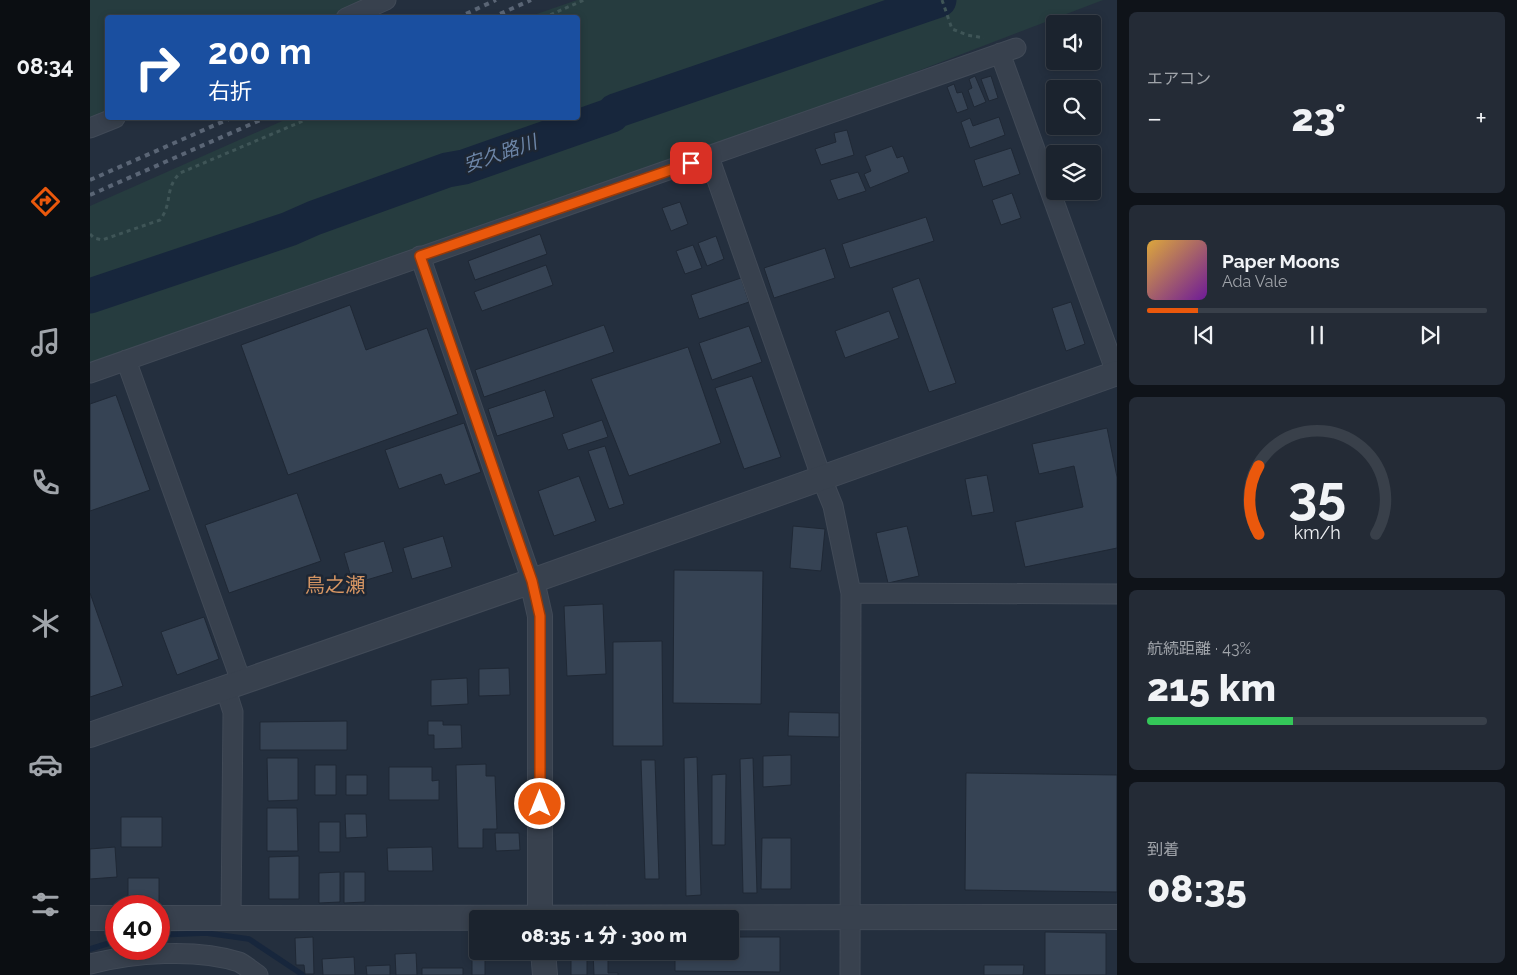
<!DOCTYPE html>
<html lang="ja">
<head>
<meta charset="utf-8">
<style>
	body { margin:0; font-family:Raleway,"Noto Sans JP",sans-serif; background:#242b36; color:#f1f3f6; height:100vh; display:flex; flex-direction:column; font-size:19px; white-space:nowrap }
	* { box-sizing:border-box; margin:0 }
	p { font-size:16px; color:#a0a4aa }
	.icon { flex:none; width:28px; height:28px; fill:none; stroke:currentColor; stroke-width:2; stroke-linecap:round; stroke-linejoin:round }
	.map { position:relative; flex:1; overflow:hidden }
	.drawer { display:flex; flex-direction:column; gap:12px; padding:12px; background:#0f1319; width:400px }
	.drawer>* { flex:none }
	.top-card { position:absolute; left:15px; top:15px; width:475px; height:105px; border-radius:5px; box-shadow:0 2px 8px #0003,0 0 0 1px #39404a; background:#1a4fa0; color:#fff; overflow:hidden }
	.fabs { position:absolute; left:956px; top:15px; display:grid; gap:10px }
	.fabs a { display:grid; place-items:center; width:55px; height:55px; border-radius:5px; background:#1b232e; box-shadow:0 2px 8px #0003,0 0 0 1px #39404a; font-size:25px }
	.speed { position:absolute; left:15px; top:895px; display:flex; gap:10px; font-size:25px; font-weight:700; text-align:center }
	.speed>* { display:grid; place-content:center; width:65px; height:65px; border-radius:50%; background:#1b232e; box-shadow:0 2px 8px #0003,0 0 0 1px #39404a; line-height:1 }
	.speed .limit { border:8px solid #d22; background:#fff; color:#111 }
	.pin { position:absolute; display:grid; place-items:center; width:42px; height:42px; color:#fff; margin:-21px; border-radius:10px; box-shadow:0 2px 8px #0006 }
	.me { position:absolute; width:55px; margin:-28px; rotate:0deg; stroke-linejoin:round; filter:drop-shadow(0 0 4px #0008) }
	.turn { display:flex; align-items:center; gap:18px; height:105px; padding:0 20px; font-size:22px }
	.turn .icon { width:65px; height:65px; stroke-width:2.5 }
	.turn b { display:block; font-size:35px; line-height:42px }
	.big { font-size:38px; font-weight:800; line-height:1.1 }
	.drawer .card { flex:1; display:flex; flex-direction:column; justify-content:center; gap:8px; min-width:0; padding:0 18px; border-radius:8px; background:#242b36 }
	.drawer .dial { align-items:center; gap:0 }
	.dial svg { height:130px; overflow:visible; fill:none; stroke:#39404a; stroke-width:7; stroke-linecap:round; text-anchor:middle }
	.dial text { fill:#f1f3f6; stroke:none }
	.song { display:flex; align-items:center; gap:15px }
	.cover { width:60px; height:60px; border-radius:8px; background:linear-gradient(135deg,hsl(40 70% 55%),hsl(280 70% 35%)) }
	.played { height:5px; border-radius:2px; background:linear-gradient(90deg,#ea580c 15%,#39404a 15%) }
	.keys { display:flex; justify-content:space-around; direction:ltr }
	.heat { display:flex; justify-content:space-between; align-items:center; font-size:28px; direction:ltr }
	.charge { height:8px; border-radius:4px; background:linear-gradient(90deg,#34c759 43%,#39404a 0) }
	.trip { position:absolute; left:379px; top:910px; width:270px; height:50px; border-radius:5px; background:#1b232e; box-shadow:0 2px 8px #0003,0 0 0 1px #39404a; font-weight:800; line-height:50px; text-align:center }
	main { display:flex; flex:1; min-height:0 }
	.tab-bar { display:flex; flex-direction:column; width:90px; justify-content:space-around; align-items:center; background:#0b0e12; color:#a0a4aa }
	.tab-bar .icon { width:35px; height:35px }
	.tab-bar .active { color:#ea580c }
	.tab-bar b { font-size:22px; color:#f1f3f6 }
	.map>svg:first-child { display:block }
	.green { fill:#263c3f }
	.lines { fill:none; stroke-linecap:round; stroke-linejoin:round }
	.stream { stroke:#17263c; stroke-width:5.5 }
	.river { stroke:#17263c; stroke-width:35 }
	.building { fill:#364354; stroke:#1f2835 }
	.minor-casing { stroke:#414a57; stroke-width:21 }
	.tertiary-casing { stroke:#414a57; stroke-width:26 }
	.path { stroke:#3f5557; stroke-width:3; stroke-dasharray:4 4; stroke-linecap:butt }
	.minor { stroke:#38414e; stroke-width:19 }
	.tertiary { stroke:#38414e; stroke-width:24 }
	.rail { stroke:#5a6575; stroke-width:4; stroke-dasharray:5 5; stroke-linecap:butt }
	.route-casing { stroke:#983908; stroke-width:12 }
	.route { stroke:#ea580c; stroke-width:9 }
	.labels { text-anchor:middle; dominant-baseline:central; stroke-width:5; stroke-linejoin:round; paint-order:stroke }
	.water-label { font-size:19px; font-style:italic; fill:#6d86a8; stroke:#1d2633 }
	.quarter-label { font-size:20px; fill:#d59563; stroke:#1d2633 }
</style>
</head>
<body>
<main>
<nav class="tab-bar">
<b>08:34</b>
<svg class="icon active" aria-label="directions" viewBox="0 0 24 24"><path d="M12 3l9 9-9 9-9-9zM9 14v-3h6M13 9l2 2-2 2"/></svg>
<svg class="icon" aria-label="music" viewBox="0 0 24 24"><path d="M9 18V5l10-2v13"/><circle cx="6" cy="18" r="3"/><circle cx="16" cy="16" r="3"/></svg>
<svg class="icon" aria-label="phone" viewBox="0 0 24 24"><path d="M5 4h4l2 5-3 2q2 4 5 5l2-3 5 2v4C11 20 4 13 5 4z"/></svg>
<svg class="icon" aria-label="climate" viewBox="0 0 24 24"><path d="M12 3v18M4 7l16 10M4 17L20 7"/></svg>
<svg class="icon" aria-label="car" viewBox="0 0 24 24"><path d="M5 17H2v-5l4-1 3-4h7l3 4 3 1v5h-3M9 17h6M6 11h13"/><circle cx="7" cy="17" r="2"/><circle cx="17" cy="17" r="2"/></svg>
<svg class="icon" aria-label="filters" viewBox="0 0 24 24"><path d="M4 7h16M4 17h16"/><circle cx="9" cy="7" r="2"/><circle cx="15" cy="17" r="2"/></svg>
</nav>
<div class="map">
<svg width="1027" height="975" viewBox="0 0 1027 975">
	<rect width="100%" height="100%" fill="#242f3e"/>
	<path class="green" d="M0 0H296L256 17 18 18V118L0 129Z
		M487 0H1013L588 163 0 374V206L199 118H488V18L438 17Z"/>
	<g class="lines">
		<path class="stream" d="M69 935 116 933 159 939 213 975
			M0 949 26 941"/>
		<path class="river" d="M0 296 199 229 224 218 357 170 374 167 522 115 525 111 849 0"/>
	</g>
	<path class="building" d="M885 76 896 102 884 107 878 90 882 88 879 79Z
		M901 76 908 98 899 101 891 79Z
		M864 84 867 93 872 92 878 109 867 113 857 87Z
		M909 117 915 135 880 148 871 122 880 118 883 126Z
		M757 130 764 155 731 165 725 149 746 142 744 133Z
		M802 146 807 158 813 156 819 172 780 188 774 174 781 171 775 156Z
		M921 148 930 174 893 187 884 160Z
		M768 172 776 191 748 200 740 180Z
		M922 193 931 218 911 225 902 200Z
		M590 202 598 224 581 231 572 208Z
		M836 217 844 241 760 268 752 244Z
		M450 234 457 254 385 280 378 261Z
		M626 236 634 259 617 266 608 243Z
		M603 245 612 268 595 274 586 251Z
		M735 248 745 278 684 298 674 268Z
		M456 265 463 285 392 311 384 292Z
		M651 278 659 302 609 319 601 295Z
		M829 278 866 383 839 392 802 288Z
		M981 302 995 344 976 351 962 308Z
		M260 305 276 350 337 328 368 414 198 475 151 345Z
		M799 311 809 338 755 358 745 331Z
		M514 325 524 352 394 397 385 370Z
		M659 326 672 362 622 380 609 343Z
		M598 347 631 443 539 476 501 379Z
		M662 376 691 457 654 469 625 388Z
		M455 390 464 417 407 436 398 409Z
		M26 395 60 490 0 511V404Z
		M512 420 518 437 478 450 472 434Z
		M374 423 391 472 355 485 351 474 309 489 295 450Z
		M1017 428 1027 477V548L935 567 925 522 993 507 984 466 949 474 942 444Z
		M515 446 534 504 519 509 498 451Z
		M897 475 904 512 882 516 875 479Z
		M489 476 506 521 464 536 448 491Z
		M207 493 231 561 139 593 115 525Z
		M703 526 735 529 731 571 700 568Z
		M817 526 829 576 798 583 786 533Z
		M353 536 362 567 322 579 313 548Z
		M294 541 303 572 263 584 254 553Z
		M584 570 673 571 671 704 583 703Z
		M0 593 33 686 0 697Z
		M513 604 516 674 477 676 474 606Z
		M114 617 129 659 87 675 71 632Z
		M572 641 573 746H523V642Z
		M419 668 420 695 389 696V669Z
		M377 678 378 704 341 706V680Z
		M699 712 749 713V737L698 736Z
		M257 721V750H170V722Z
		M338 721H353V725H371L372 748 344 749V735H338Z
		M701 755V785L673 787V756Z
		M607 757 611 895 596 896 594 758Z
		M177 758H208V800L178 801Z
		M663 758 667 893H653L650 759Z
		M551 760H565L569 879H555Z
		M396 764V776H405L407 829H393V848H368L366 765Z
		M225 765H246V795H225Z
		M299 767H342V781L349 780V800H299Z
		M876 773 1027 775V892L875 890Z
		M636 774 635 845H622V775Z
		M256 775H277V795H256Z
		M177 808H207L208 851H177Z
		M255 814H276L277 837 256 838Z
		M31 817H72V847H31Z
		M229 822H250V852H229Z
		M405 833H429L430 850 406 851Z
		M672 838H701V889H671Z
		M25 847 27 877 0 879V849Z
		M342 847 343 871H298L297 848Z
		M209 856V899H179V857Z
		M250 872V902L229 903V873Z
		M254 872H275V902L254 903Z
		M38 878H69V902H38Z
		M955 932 1016 933V975H955Z
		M223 937 224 974H215L214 965H206L205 938Z
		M382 937H388V951H395V975H382Z
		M640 937H690V972L585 971V951H640Z
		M503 951H527V960H518V973H528V975H504Z
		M326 953 327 975H306L305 954Z
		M264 957 265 975H233L232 959Z
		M481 958H497V975H481Z
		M300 965V975H277L276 966Z
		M894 965H934L933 975H894Z
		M332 968H373V975H332Z"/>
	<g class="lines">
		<g class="minor-casing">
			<path id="minor" d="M256 18 296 0
				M910 53 1027 375
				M0 128 25 118
				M619 157 732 479 743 506 761 593 760 975
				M330 256 442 581
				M36 360 151 681
				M0 373 926 48
				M761 593 1027 594
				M135 687 143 712 141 918
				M0 964C43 953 106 948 149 962 155 965 162 971 168 975"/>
		</g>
		<g class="tertiary-casing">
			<path id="tertiary" d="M442 581 450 616V919
				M0 735 442 581 1027 373
				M0 918H26
				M69 918 1027 917
				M453 951 455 975"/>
		</g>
		<path class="path" d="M852 0 862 29 877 35 894 38
			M453 18 494 0
			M0 234 4 238 12 240 70 220C83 203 74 189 90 173L220 118"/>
		<use href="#minor" class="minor"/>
		<use href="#tertiary" class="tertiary"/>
		<path class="rail" d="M367 18 406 0
			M401 18 441 0
			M0 180 141 118
			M0 195 175 118"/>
	</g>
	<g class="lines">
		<g class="route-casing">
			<path id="route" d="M450 804V616L442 581 330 256 601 163"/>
		</g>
		<use href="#route" class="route"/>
	</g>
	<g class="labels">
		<g class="water-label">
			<text transform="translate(410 153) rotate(-19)">安久路川</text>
		</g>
		<g class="quarter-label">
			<text x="245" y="585">鳥之瀬</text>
		</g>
	</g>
</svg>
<div class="fabs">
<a><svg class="icon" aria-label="sound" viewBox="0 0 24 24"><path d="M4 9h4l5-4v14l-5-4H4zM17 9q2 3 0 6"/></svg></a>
<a><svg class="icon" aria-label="search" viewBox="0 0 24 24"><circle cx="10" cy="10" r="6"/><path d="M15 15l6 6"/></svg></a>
<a><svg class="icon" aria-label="layers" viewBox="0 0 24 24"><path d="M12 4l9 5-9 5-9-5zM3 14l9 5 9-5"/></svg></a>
</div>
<div class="speed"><div class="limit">40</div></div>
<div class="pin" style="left:601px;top:163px;background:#d93025"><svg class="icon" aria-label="arrive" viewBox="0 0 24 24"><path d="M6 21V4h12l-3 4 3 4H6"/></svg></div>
<svg class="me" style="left:450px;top:804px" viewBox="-20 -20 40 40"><circle r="17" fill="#ea580c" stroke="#fff" stroke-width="3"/><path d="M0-11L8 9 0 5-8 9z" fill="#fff"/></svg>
<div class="trip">08:35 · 1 分 · 300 m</div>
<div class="top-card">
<div class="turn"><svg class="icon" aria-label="right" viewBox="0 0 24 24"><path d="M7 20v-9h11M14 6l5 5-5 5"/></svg><div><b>200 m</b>右折</div></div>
</div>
</div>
<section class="drawer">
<div class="card"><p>エアコン</p>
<div class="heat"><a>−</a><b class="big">23°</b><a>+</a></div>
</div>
<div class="card">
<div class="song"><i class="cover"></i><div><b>Paper Moons</b><p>Ada Vale</p></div></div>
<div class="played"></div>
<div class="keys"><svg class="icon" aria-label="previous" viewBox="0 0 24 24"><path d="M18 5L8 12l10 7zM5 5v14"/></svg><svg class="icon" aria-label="pause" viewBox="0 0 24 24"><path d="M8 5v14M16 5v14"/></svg><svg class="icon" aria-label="next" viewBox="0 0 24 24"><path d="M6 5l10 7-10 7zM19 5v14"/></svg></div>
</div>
<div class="card dial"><svg viewBox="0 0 100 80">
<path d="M14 69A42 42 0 1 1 86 69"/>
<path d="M14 69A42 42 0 0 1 14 27" stroke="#ea580c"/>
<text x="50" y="56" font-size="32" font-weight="700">35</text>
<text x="50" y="72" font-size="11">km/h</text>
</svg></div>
<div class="card"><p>航続距離 · 43%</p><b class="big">215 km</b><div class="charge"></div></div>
<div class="card"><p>到着</p><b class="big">08:35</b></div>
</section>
</main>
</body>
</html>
